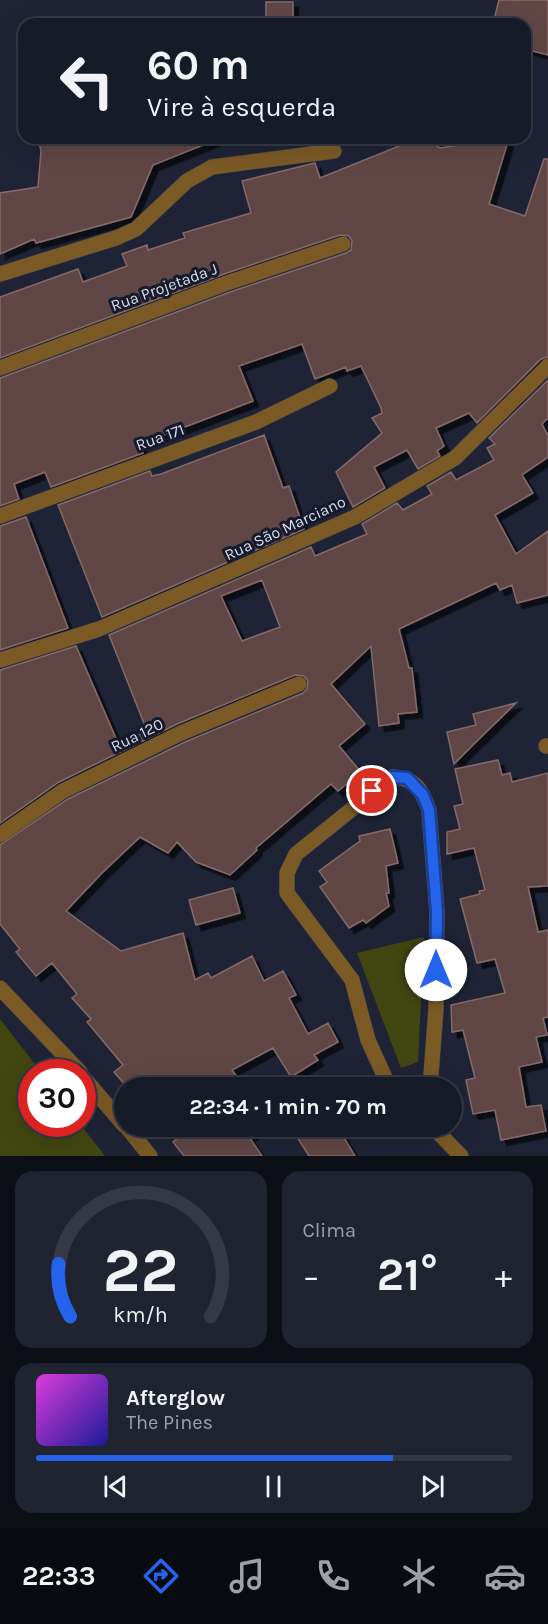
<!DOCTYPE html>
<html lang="pt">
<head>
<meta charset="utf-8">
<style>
	body { margin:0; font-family:Karla,sans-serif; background:#1f2430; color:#f1f3f6; height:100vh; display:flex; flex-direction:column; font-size:22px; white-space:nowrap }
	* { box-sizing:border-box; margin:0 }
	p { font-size:20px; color:#9ea1a8 }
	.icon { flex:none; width:33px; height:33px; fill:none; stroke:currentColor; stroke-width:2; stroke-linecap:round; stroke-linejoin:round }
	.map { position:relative; height:1156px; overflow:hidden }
	.sheet { display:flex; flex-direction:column; gap:15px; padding:15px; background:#0c0f16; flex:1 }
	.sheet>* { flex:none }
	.hud { position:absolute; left:18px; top:18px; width:513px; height:126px; border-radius:18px; box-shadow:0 6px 24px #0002,0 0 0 2px #353945; background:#161b28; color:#f1f3f6; overflow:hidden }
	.speed { position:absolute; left:18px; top:1059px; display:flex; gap:12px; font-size:30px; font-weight:700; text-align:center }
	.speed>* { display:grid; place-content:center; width:78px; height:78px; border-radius:50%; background:#161b28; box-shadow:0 6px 24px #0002,0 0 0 2px #353945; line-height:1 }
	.speed .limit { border:9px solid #d22; background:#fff; color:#111 }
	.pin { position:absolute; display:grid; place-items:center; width:51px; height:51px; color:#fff; margin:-26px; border:3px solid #fff; border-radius:50%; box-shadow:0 2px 6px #0007 }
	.me { position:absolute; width:66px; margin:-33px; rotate:0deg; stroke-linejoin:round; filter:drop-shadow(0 0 4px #0008) }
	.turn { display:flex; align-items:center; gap:21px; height:126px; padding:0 30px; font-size:27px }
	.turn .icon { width:78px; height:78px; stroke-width:2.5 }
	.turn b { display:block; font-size:42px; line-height:51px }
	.big { font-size:45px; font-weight:700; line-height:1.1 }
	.sheet .tile { flex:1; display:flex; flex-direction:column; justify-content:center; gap:9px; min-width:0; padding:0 21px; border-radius:18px; background:#1f2430 }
	.sheet .dial { align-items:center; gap:0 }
	.dial svg { height:156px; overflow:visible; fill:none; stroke:#353945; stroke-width:7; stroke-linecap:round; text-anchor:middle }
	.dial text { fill:#f1f3f6; stroke:none }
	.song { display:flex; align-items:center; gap:18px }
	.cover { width:72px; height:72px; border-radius:9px; background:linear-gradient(135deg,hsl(300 70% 55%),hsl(240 70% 35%)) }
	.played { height:6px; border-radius:3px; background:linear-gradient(90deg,#2563eb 75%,#353945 75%) }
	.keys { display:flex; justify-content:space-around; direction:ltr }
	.heat { display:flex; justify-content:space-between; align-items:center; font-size:33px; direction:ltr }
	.sheet .tiles { flex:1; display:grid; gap:15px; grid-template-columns:1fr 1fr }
	.tile:last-child { grid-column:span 2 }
	.trip { position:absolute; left:114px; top:1077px; width:348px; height:60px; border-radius:30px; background:#161b28; box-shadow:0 6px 24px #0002,0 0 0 2px #353945; font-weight:700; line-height:60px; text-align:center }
	.menu { display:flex; height:96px; justify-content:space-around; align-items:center; background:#090b10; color:#9ea1a8 }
	.menu .icon { width:42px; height:42px }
	.menu .current { color:#2563eb }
	.menu b { font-size:27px; color:#f1f3f6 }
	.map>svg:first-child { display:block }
	.green { fill:#424611 }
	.building { fill:#604645; stroke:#866a69; stroke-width:1.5; fill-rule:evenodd; filter:url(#shadow) }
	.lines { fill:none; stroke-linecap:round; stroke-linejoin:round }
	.minor-casing { stroke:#383e4f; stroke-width:16 }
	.minor { stroke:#7c5a26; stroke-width:15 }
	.route-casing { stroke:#184099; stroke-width:15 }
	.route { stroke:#2563eb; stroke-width:10 }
	.labels { text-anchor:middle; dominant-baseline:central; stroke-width:6; stroke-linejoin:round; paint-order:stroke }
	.street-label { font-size:16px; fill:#d9ddea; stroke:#151a2c }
</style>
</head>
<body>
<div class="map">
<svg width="548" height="1156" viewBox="0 0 548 1156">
	<defs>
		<filter id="shadow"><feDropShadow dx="5.5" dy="5.5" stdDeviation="0" flood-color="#0009"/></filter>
	</defs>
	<rect width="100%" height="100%" fill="#1e2436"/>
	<path class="green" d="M424 937 418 1062 401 1068 357 953Z
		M0 1019 41 1072H32V1124H80L105 1156H0Z"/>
	<path class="building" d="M499 0H548V55L525 49V24H493Z
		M266 2H293V24H266Z
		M38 138H218V139L153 165 131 217 36 243 34 239 0 254V193L38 187 41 151Z
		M419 138H425L440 148 467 144 466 138H509L489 204 525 216 544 159H548V357L541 359 477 423 469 413 436 428 444 446 437 451 440 456 418 469 407 450 374 467 385 488 353 507 336 472 382 433 372 418 382 413 381 408 361 366 347 371 346 367 315 379 302 344 239 366 253 401 140 444 143 453 51 487 45 472 14 484 19 499 0 506V378L230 292 346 253 351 250 352 241 349 236 340 235 224 274 0 358V297L78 269 83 282 127 266 122 254 147 245 148 250 185 238 183 233 251 213 242 181 315 163 320 178Z
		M548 380V418L542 424 548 436V457L522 475 533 493 495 515 516 554 548 531V595L517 603 512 585 500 590 496 583 399 629 409 668H412L417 712 398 714 399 723 379 726 371 646 331 684 365 724 339 746 361 772 338 791 331 784 256 848 257 850 230 875 196 862 177 842 168 853 140 837 102 873 66 911 121 951 183 933 195 980 208 973 211 978 252 956 264 981 283 971 296 995 289 998 308 1034 328 1023 338 1042 314 1055 318 1060 291 1077 273 1048 232 1070 245 1088 127 1087 114 1072 123 1065 87 1022 91 1019 72 998 77 994 52 963 36 976 16 952 20 949 0 924V845L68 799 185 742 303 693 307 689 308 681 304 676 295 675 177 724 59 782 0 823V670L76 646 118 743 147 731 109 635 311 547 315 556 367 534 362 524 397 503 403 510 432 494 427 486 451 472 456 480 494 460 487 448 495 444 489 438ZM262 580 280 627 242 641 221 596Z
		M264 435 283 488 289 486 304 529 102 617 58 505 150 471 152 476 161 474Z
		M26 517 68 628 0 650V526Z
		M516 703 479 739 454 764 447 732 476 725 473 714Z
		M498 760 502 775 510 773 512 782 548 773V886L528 887 538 932 548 930V1017L543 1018 547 1035 536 1037 542 1062 519 1067 526 1107 541 1105 546 1131 501 1140 495 1110 473 1114 466 1080 475 1078 463 1030 452 1032 451 1005 505 993 495 959 477 963 460 899 480 894 479 891 485 890 474 848 447 854V832L460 829 454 806 463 804 455 769Z
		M390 829 398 863 386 866 389 893H386L389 906 366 923 363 920 349 928 320 887 327 882 319 871 360 841 359 836Z
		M233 888 240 913 196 925 189 900Z
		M194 1126H262L249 1137 262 1156H184L173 1142Z
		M290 1126H337L355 1156H309Z"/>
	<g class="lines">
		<g class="minor-casing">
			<path id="minor" d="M0 274 116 238 136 229 187 181 212 167 334 151
				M0 368 227 283 343 244
				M0 516 256 422 330 386
				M0 660 99 629 355 517 455 458 548 366
				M546 746H548
				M0 835 63 791 181 733 299 684
				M0 988 80 1072
				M82 1076 124 1125
				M393 1088 387 1082 368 1040 352 980 287 893V873L296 854 392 777C415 778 421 788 429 810L437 912 436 1009 430 1088
				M126 1126 150 1156
				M432 1126 461 1156"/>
		</g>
		<use href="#minor" class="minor"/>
	</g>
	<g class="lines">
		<g class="route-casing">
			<path id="route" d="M372 791 392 777 407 778 423 795 429 810 437 912 436 970"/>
		</g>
		<use href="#route" class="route"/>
	</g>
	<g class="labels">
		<g class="street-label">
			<text transform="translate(164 287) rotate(-20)">Rua Projetada J</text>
			<text transform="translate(160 437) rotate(-20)">Rua 171</text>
			<text transform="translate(285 528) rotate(-25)">Rua São Marciano</text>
			<text transform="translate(137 735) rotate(-26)">Rua 120</text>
		</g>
	</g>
</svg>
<div class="speed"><div class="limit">30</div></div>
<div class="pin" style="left:372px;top:791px;background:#d93025"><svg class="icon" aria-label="arrive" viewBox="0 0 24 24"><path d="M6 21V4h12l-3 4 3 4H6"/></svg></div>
<svg class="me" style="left:436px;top:970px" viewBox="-20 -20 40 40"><circle r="19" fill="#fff"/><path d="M0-13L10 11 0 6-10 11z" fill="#2563eb"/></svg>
<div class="trip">22:34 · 1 min · 70 m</div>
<div class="hud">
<div class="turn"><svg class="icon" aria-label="left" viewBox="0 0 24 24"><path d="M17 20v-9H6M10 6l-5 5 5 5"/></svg><div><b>60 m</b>Vire à esquerda</div></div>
</div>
</div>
<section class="sheet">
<div class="tiles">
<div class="tile dial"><svg viewBox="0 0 100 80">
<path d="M14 69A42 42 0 1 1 86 69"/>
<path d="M14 69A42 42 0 0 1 8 42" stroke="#2563eb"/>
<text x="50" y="56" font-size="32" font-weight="700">22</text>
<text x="50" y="72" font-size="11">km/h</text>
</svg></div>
<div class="tile"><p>Clima</p>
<div class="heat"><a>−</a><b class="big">21°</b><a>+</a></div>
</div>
<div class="tile">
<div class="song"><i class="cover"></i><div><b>Afterglow</b><p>The Pines</p></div></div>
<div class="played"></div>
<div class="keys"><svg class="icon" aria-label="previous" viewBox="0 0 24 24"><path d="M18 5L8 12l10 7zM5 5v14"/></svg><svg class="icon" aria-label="pause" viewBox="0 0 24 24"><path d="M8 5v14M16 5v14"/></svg><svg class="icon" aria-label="next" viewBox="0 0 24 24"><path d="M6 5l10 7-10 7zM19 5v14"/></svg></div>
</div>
</div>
</section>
<nav class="menu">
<b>22:33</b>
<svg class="icon current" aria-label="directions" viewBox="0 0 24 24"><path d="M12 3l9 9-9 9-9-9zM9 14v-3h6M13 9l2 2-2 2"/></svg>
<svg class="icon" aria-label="music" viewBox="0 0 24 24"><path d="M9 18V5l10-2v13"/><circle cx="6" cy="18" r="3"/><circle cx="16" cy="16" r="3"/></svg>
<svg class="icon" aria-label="phone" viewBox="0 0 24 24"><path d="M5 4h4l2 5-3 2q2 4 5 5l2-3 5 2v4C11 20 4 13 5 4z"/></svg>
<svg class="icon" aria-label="climate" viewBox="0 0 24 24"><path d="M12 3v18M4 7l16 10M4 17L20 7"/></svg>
<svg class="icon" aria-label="car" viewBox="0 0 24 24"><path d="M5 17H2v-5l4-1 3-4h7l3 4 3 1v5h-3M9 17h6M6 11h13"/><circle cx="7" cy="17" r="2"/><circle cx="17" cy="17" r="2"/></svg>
</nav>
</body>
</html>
